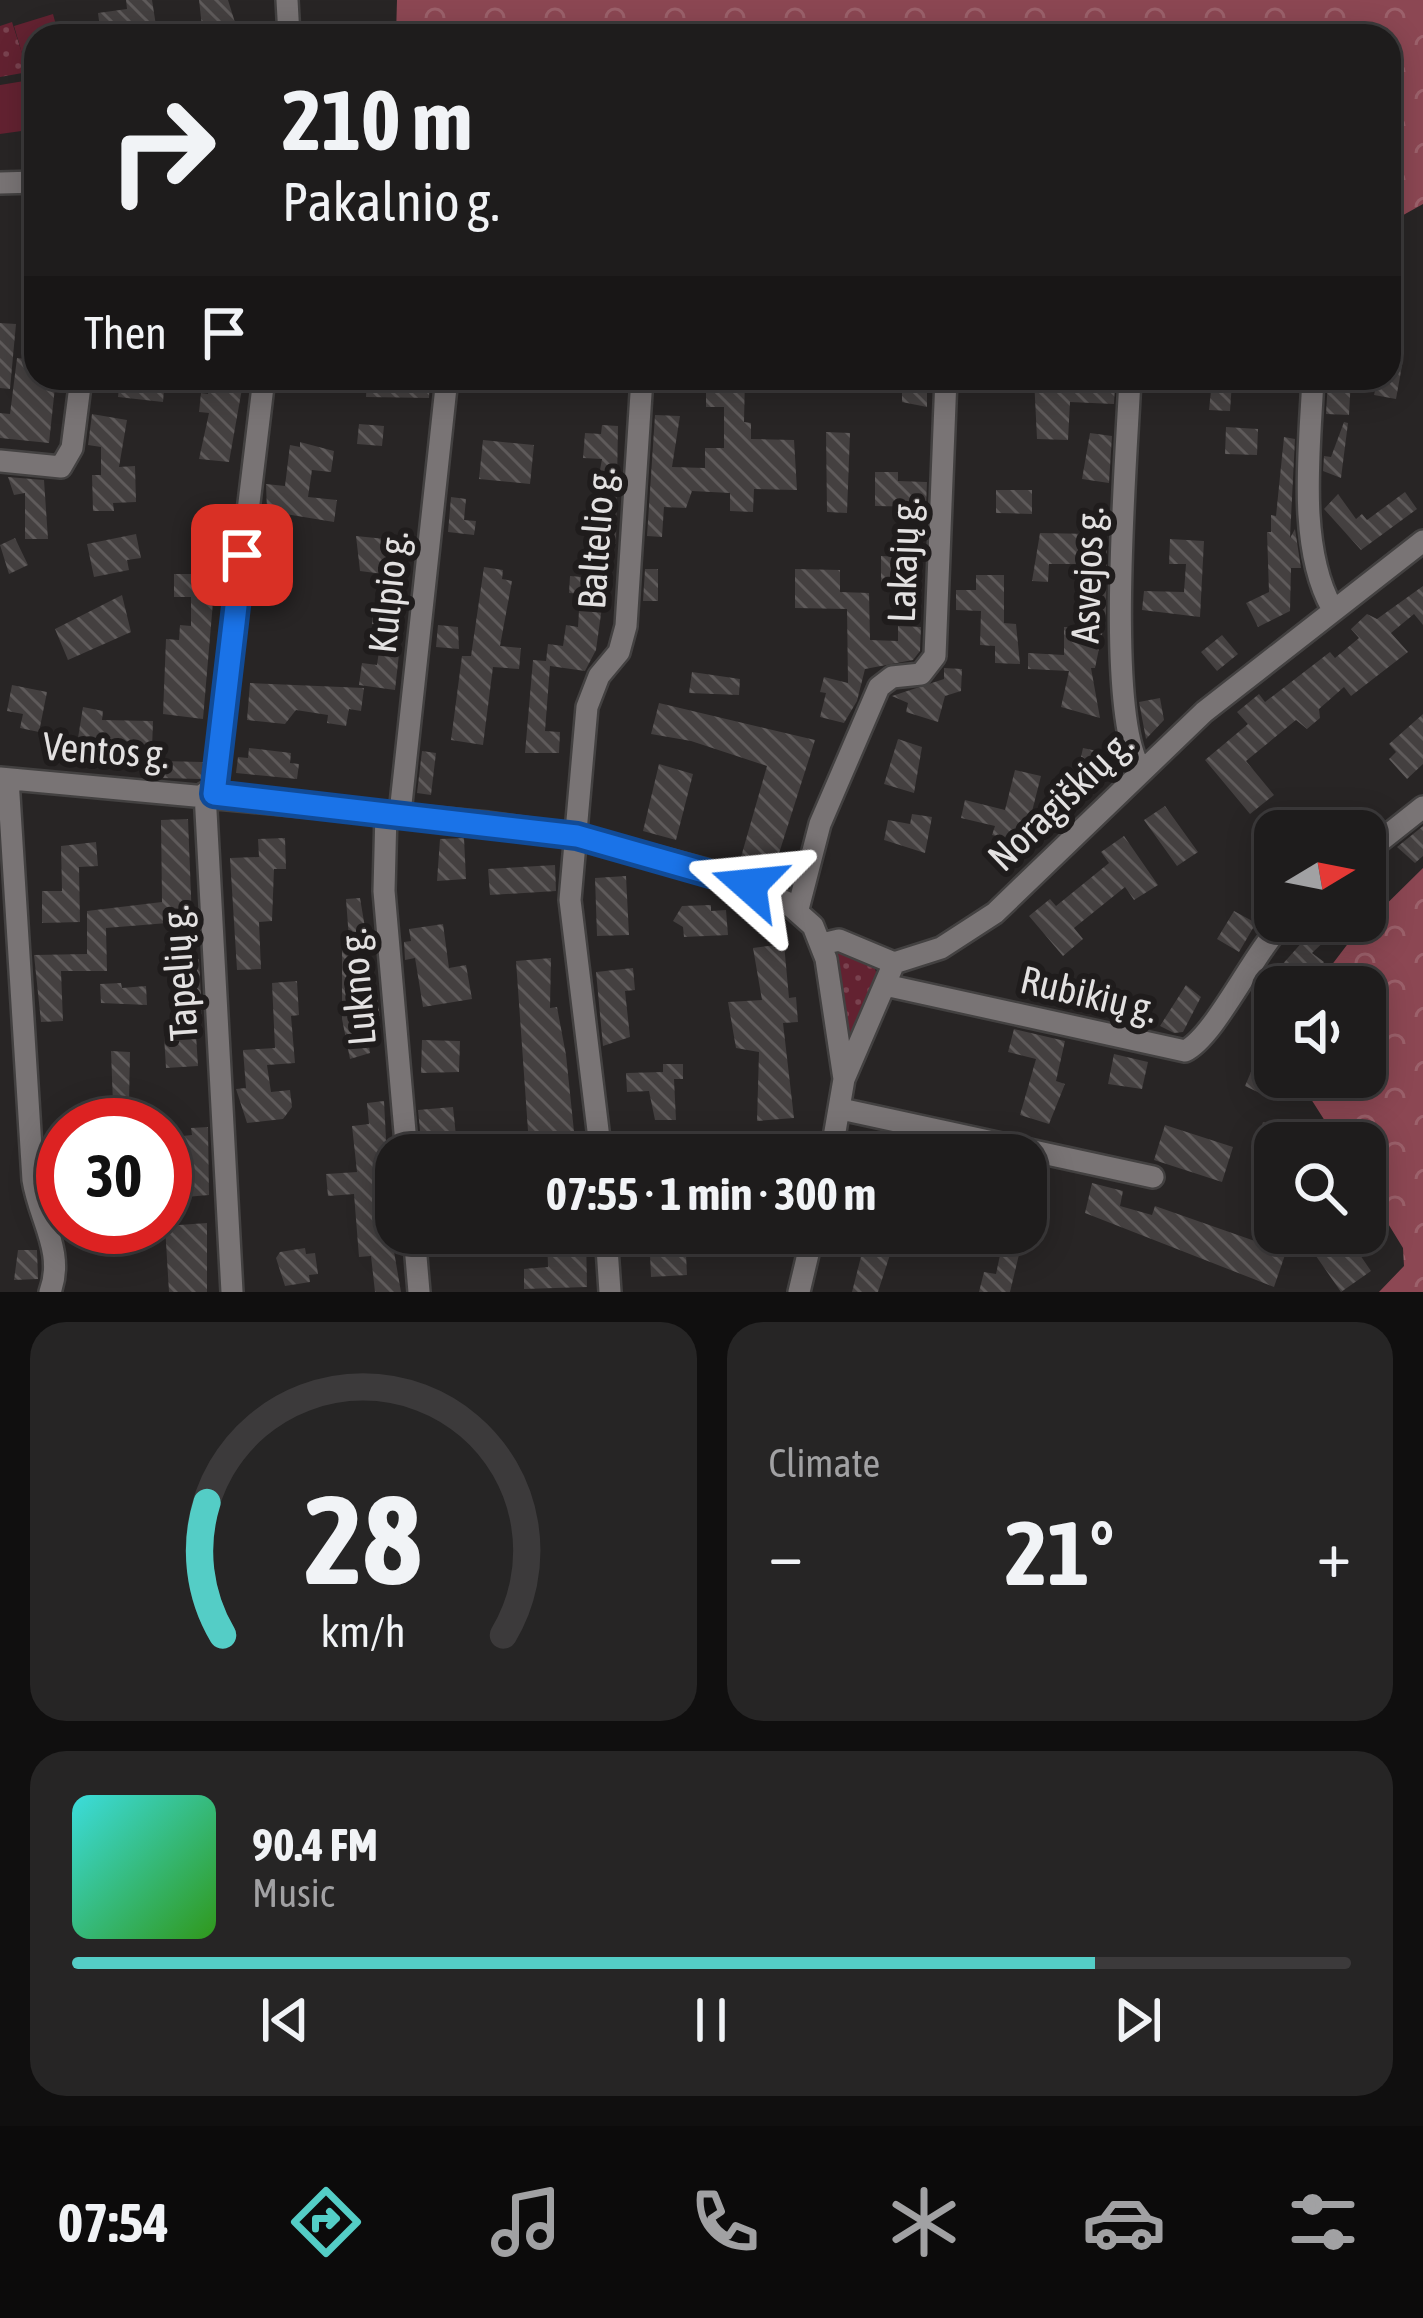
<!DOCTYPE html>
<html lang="en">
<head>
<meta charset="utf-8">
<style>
	body { margin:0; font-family:"Asap Condensed",sans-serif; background:#262525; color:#f1f3f6; height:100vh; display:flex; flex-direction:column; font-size:45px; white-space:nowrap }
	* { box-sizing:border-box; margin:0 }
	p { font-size:39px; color:#a1a1a3 }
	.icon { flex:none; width:66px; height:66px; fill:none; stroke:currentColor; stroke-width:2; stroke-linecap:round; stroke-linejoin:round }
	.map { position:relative; height:1292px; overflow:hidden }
	.side { display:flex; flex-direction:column; gap:30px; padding:30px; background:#100f0f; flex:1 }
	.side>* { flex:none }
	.hud { position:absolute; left:24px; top:24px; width:1377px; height:366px; border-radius:36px; box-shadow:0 6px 30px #0003,0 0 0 3px #3c3a3b; background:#1e1c1c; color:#f1f3f6; overflow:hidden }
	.needle { width:78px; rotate:80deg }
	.buttons { position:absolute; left:1254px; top:810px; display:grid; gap:24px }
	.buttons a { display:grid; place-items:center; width:132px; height:132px; border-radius:24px; background:#1e1c1c; box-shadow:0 6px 30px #0003,0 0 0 3px #3c3a3b; font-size:60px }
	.speed { position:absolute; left:36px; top:1098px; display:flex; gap:24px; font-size:60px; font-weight:700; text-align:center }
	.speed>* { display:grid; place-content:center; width:156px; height:156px; border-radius:50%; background:#1e1c1c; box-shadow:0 6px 30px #0003,0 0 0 3px #3c3a3b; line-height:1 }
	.speed .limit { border:18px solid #d22; background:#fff; color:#111 }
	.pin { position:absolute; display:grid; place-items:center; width:102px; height:102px; color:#fff; margin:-51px; border-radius:24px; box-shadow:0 6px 18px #0006 }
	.me { position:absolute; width:132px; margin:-66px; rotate:288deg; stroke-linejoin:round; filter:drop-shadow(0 0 9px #0008) }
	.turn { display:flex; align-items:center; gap:42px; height:252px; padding:0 60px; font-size:54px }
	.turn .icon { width:156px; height:156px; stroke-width:2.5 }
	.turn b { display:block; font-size:84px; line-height:102px }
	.then { display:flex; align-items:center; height:114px; padding:0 60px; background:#0003; gap:24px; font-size:45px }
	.big { font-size:90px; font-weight:700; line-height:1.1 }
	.side .widget { flex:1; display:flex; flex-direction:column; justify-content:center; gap:18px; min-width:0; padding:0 42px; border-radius:36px; background:#262525 }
	.side .dial { align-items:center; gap:0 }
	.dial svg { height:312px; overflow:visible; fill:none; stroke:#3c3a3b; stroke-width:7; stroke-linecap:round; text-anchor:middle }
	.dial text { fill:#f1f3f6; stroke:none }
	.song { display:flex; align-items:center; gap:36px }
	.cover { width:144px; height:144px; border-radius:18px; background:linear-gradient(135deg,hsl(180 70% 55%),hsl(110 70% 35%)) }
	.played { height:12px; border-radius:6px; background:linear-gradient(90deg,#54cdc6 80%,#3c3a3b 80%) }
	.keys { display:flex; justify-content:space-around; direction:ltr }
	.heat { display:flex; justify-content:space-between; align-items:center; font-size:66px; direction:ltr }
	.side .tiles { flex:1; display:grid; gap:30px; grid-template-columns:1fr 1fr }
	.widget:last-child { grid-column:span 2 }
	.trip { position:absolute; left:375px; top:1134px; width:672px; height:120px; border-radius:36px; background:#1e1c1c; box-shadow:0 6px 30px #0003,0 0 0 3px #3c3a3b; font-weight:700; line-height:120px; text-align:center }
	.tab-bar { display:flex; height:192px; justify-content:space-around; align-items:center; background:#0c0b0b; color:#a1a1a3 }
	.tab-bar .icon { width:84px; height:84px }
	.tab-bar .current { color:#54cdc6 }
	.tab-bar b { font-size:54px; color:#f1f3f6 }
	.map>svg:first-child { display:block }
	.green { fill:url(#green-dots) }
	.forest { fill:url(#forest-crowns) }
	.pitch { fill:#632231 }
	.building { fill:url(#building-back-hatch) }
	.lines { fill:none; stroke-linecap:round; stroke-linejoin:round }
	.minor-casing { stroke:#434141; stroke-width:26 }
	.minor { stroke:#797475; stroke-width:21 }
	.route-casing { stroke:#114b97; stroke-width:30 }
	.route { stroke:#1a73e8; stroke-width:21 }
	.labels { text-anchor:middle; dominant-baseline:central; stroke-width:12; stroke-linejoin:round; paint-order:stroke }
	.street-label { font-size:39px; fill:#e3e1e1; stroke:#1f1c1c }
</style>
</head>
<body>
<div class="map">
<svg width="1423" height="1292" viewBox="0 0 1423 1292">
	<defs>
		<pattern id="green-dots" width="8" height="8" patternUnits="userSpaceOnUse" patternTransform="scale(3)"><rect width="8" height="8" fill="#632231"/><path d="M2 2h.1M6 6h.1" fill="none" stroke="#79424f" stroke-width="1.8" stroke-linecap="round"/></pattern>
		<pattern id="forest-crowns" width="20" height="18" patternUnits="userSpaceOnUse" patternTransform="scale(3)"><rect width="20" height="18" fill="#8c4753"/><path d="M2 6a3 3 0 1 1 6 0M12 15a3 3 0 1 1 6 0" fill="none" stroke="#9c616b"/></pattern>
		<pattern id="building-back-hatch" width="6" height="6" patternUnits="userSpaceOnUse" patternTransform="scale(3)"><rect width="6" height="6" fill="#444040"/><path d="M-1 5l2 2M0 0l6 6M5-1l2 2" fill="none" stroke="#5f5b5b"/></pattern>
	</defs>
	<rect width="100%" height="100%" fill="#282525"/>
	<path class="green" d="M12 22 28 72 0 77V26Z
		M841 951 872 962 877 974 847 1044 831 959Z"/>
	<path class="forest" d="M397 0H1423V204L1389 223V36H396Z
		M1423 868V1292H1379L1404 1266 1403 1248 1365 1186V1143H1339L1297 1077H1365V987H1315L1353 937Z"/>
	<path class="pitch" d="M53 14 59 36H36V61L25 64 14 26Z
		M36 79V129L0 134V85Z"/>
	<path class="building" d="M126 0H152L157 32 101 36 98 13 127 9Z
		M199 0H228L238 32 203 36Z
		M0 323 16 324 10 389 0 388Z
		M1389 357 1403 360 1396 399 1374 395 1378 378H1389Z
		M17 358 36 360V378H56L49 443 0 438V413L10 414Z
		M120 378H165L163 402 118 397Z
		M367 378H430L429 398 366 397Z
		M706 378H745L744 422 751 423V439L794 440 797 490 754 489 753 512 730 511V493L692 491 686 508 664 507 662 537 647 536 655 415 680 416 672 467 705 468V448H724V407H706Z
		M1034 378 1115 386 1114 404 1070 402 1068 440 1037 439Z
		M1328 378H1351L1349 415 1326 414Z
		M210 379 243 383 229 462 199 459 209 413 199 412 201 393 208 394Z
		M1212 381 1232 382 1230 411 1209 410Z
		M902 382H927V407L902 402Z
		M92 414 127 420 119 467 135 466 136 502 113 503 114 511H93L92 475H101V447L88 445Z
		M1344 422 1348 423 1341 478 1323 471 1324 456 1331 457Z
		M359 424 384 426 382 446 357 444Z
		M602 425 618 426 616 544 596 542 600 509 593 508 602 459 583 458 585 433 601 434Z
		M1226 427 1258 429 1257 455 1225 454Z
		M826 432 850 433 847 513 827 512Z
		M1090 433 1112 436 1109 483 1082 479Z
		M1284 437 1295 439 1290 538 1295 529 1301 568H1291L1290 611 1258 627 1246 603 1269 592 1267 532H1271V515L1276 516Z
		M483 440 534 445 530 484 479 479Z
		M300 442 334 451 331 472 312 470 308 497 337 500 334 522 267 511 266 484 285 486 290 445 300 447Z
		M875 472H898V481L927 482 926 507 875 506Z
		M8 477 44 480 48 539H25V493L14 495Z
		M996 490H1032V514L996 513Z
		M1405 492 1417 509 1361 550 1324 509 1338 494 1356 519 1362 514 1367 520Z
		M451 497 466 499 464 520 476 521 474 535 448 532Z
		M193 529 217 530V547L228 553 226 567H216L203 719 163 714 166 639 179 640 180 625 191 626V597H174V574H191Z
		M1040 533 1093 534V542L1107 548 1106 615 1095 668H1091L1100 718 1061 707 1069 671 1028 669V653L1064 655V627H1080L1081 564H1049L1048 582 1032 581Z
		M136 534 141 558 127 560 129 570 94 577 87 544Z
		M356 536 405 541 394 596H399L397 626 372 624 373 604H381L383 574 360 571Z
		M15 538 28 565 9 574 0 545Z
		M1170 539 1204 541 1200 617 1142 610 1144 591 1184 592 1186 564H1169Z
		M881 556 904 557V584H881Z
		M484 567 503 570 502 579 512 581 500 646 521 648 519 669 493 667 483 745 451 740 462 656H471Z
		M583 569 607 571 596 650 585 671 550 666 545 731 560 732 559 753H525L533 660 546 661 548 644 563 646 566 625 578 627 580 594 569 593 570 576 582 577Z
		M645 569H658V601H643Z
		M795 569 840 570V592L869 593 870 640 898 641V626L921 627 920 651 913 660 865 669 857 701 844 723 820 717 826 693 820 692 824 677 848 683 847 609 795 608Z
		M976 575H1004V623L1016 624 1020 664 995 663V646L980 645 981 611 956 610V590H976Z
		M1423 586V625L1414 614 1391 633 1408 652 1351 696 1344 687 1319 709 1320 718 1307 729 1296 720 1246 761 1274 795 1250 814 1205 760 1248 724 1237 712 1259 694 1265 702 1330 652 1335 658 1359 638 1351 629 1367 614 1377 619Z
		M122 595 131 632 68 660 55 629Z
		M438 625 458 627 459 649 436 647Z
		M1222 635 1238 654 1217 671 1201 652Z
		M379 651 399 654 395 690 359 685 362 663 377 665Z
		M944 668 962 669 961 691 945 696 938 722 906 712 908 703 892 696 944 679Z
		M692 672 740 679 739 695 689 693Z
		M250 683 364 688 361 711 349 709 346 726 327 723 328 715 296 710 285 724 247 720Z
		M12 685 47 692 39 732 20 728 23 714 7 711Z
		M1160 698 1164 720 1146 739 1139 702Z
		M659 703 815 740 775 866 741 857 767 766 691 741 651 734Z
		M83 707 103 711 102 720 153 721 152 749 118 748 78 738Z
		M1423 714V764L1407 779 1389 759 1396 752 1389 744Z
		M898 739 922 747 914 793 884 784Z
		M249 748 291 753 290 763 299 764 297 779 236 773 238 757 248 758Z
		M1083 748 1120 756 1119 773 1079 766Z
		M422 751 436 753 431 795 417 793Z
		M162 761 203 762 201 779 162 778Z
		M659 764 693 774 676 840 643 831Z
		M1015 770 1041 776 1024 843 992 835 995 826 961 818 965 800 1005 810Z
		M1165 806 1198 852 1177 866 1144 820Z
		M912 814 932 817 925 853 884 840 888 820 910 824Z
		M188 819 192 921 106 928 107 971H61L63 1021 41 1022 34 955 87 954V911L162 902 161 820Z
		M1423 826V856L1415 863 1397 847Z
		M1124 836 1158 885 1134 900 1125 887 1074 928 1083 939 1063 956 1029 916 1050 899 1056 906 1109 863 1101 852Z
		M285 838 286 869H274L272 921 259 922 261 969 237 970 230 858 259 857 258 839Z
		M464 838 466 879 437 881 440 839Z
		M96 842 98 866 79 867 80 922 42 923V891H62L61 846Z
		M555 865 556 891 490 895 488 869Z
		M626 876 629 935 597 936 595 878Z
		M360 898 380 1016 365 1017 370 1053 350 1059 342 1019V940L349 939 346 899Z
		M711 905V911L726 910 728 935 684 937 683 927 673 921 682 906Z
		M1234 911 1256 923 1239 952 1217 939Z
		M1321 921H1346L1312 953 1324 962 1313 976 1306 971 1298 981 1280 967Z
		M443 924 449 968 466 965 472 999 423 1007 415 958 405 960 404 942 411 941 409 929Z
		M784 944 789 998 796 997 798 1022 783 1023 794 1118 757 1121 759 1052 736 1048 728 1002 762 1000 753 948Z
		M551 958 550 1008 557 1007 566 1055 575 1141 529 1145 516 961Z
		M199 959 202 1014 193 1016 185 961Z
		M633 968 635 990 625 991 630 1037 603 1046 596 972Z
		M297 981 299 1015 291 1016 295 1063 267 1065 271 1092 290 1090 292 1107 283 1119 247 1123 236 1089 246 1088 243 1050 275 1048 272 983Z
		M121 983 122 988 146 986 147 1005 101 1003 100 984Z
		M1186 985 1201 997 1183 1032 1174 1033 1160 1026Z
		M1014 1029 1065 1041 1056 1081 1065 1084 1049 1124 1020 1115 1036 1059 1008 1052Z
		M196 1035 198 1066 166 1068 164 1036Z
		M422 1040 460 1041 459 1072 421 1073Z
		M111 1051 130 1052 129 1103 113 1104Z
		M1114 1054 1148 1062 1142 1089 1108 1084Z
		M663 1064H683V1079H674L676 1120H655L649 1091 627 1092 626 1073 663 1072Z
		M1253 1067 1274 1076 1266 1096 1245 1086Z
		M384 1101 391 1234 401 1292H375L371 1256 359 1257 354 1194 328 1196 326 1174 357 1172 352 1126 369 1124 367 1103Z
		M453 1107 456 1136 481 1133 483 1152 439 1155 438 1140 421 1141 418 1110Z
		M1263 1122 1318 1140 1317 1143H1275V1166L1251 1158Z
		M1165 1125 1233 1147 1222 1182 1154 1160Z
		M208 1127 209 1195 174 1198 172 1175 185 1171 182 1136 192 1135 191 1128Z
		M1026 1168 1043 1172 1032 1221H1026Z
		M1092 1183 1123 1191 1120 1206 1152 1215 1155 1206 1286 1252 1274 1287 1085 1213Z
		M207 1223V1292H169L165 1226Z
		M547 1233H586L587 1287 524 1289V1269L548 1267Z
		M659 1233H685L687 1275 651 1277 650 1254 661 1253Z
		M867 1233H897L878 1292H852Z
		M1300 1233H1345L1371 1271 1341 1292Z
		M1022 1242 1010 1292H979L984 1272 996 1274 1000 1255Z
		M305 1248 306 1254 315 1253 318 1274 309 1275 310 1282 285 1286 276 1258 280 1252Z
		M18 1250H37L38 1279 14 1280Z"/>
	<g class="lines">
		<g class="minor-casing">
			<path id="minor" d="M287 0 289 36
				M0 183 36 182
				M1130 378C1127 452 1104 720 1142 771
				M1313 378C1310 447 1297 546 1332 608
				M0 461 61 467 72 448 81 378
				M0 778 488 823 577 836 710 871 786 902 813 926 826 959 844 1079
				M8 779 33 1180C39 1219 65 1252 50 1292
				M205 793 232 1292
				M214 794 264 378
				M386 812 384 891 407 1155
				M400 813 447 378
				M1365 853 1423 807
				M798 909 820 824 879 687 892 677 921 674 935 656 946 378
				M822 944 839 940 894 963
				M885 985 1185 1051C1215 1037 1254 951 1285 921
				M841 1109 1153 1177
				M601 1155 570 900 587 707 599 676 619 652 626 626 642 378
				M831 1155 844 1079 894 963 941 948 995 913 1204 712 1423 541
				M414 1233 419 1292
				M606 1233 610 1292
				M799 1292 813 1233"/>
		</g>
		<use href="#minor" class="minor"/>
	</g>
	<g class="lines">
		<g class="route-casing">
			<path id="route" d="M242 555 214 794 577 836 749 885"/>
		</g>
		<use href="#route" class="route"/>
	</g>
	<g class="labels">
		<g class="street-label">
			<text transform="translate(596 538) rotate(-86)">Baltelio g.</text>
			<text transform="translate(903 560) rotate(-88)">Lakajų g.</text>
			<text transform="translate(1087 575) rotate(-88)">Asvejos g.</text>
			<text transform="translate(388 592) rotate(-84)">Kulpio g.</text>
			<text transform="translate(106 750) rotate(4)">Ventos g.</text>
			<text transform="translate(1060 800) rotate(-44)">Noragiškių g.</text>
			<text transform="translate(179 973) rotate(-94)">Tapelių g.</text>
			<text transform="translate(357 987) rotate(-95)">Lukno g.</text>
			<text transform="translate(1089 994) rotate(13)">Rubikių g.</text>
		</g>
	</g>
</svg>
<div class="buttons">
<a><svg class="needle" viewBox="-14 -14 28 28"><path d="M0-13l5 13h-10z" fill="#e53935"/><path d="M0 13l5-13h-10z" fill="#a1a1a3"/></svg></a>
<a><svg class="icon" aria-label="sound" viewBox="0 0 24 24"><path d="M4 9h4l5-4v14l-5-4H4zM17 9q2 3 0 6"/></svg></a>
<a><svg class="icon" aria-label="search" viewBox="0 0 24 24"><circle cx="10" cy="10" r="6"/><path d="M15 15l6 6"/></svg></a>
</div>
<div class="speed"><div class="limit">30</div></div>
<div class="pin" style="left:242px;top:555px;background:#d93025"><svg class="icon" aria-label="arrive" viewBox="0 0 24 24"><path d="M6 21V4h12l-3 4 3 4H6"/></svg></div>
<svg class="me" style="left:749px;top:885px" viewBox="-20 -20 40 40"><path d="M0-17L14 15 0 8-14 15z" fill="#1a73e8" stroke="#fff" stroke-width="4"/></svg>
<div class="trip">07:55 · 1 min · 300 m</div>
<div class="hud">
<div class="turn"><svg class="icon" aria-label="right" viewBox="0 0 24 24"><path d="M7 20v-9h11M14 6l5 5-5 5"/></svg><div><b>210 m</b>Pakalnio g.</div></div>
<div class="then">Then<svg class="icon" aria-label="arrive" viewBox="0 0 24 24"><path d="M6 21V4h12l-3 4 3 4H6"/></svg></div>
</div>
</div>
<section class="side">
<div class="tiles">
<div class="widget dial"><svg viewBox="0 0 100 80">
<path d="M14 69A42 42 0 1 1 86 69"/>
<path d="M14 69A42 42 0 0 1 10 35" stroke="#54cdc6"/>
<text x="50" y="56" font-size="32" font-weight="700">28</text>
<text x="50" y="72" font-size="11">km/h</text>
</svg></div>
<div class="widget"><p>Climate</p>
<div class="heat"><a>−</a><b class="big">21°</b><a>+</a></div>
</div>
<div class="widget">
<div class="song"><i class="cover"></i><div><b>90.4 FM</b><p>Music</p></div></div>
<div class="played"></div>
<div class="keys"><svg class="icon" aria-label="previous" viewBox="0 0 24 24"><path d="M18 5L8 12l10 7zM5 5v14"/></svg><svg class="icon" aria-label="pause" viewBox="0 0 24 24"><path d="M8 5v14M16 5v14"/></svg><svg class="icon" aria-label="next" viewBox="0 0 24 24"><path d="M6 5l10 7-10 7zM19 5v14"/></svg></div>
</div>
</div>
</section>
<nav class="tab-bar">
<b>07:54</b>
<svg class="icon current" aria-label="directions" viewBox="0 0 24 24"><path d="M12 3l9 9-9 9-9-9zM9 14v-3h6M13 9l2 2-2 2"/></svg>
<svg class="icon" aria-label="music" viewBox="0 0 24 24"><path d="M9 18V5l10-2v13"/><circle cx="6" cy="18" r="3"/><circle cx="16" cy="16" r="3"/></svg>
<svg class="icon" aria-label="phone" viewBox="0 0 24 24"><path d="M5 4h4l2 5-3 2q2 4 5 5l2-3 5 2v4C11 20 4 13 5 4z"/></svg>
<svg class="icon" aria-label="climate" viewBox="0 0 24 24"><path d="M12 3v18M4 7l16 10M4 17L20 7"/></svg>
<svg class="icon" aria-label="car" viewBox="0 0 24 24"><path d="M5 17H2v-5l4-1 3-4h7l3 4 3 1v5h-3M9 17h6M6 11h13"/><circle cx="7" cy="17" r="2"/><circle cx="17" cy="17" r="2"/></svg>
<svg class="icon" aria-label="filters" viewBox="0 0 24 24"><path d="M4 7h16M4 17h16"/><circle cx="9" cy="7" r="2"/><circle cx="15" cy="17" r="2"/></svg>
</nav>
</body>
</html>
